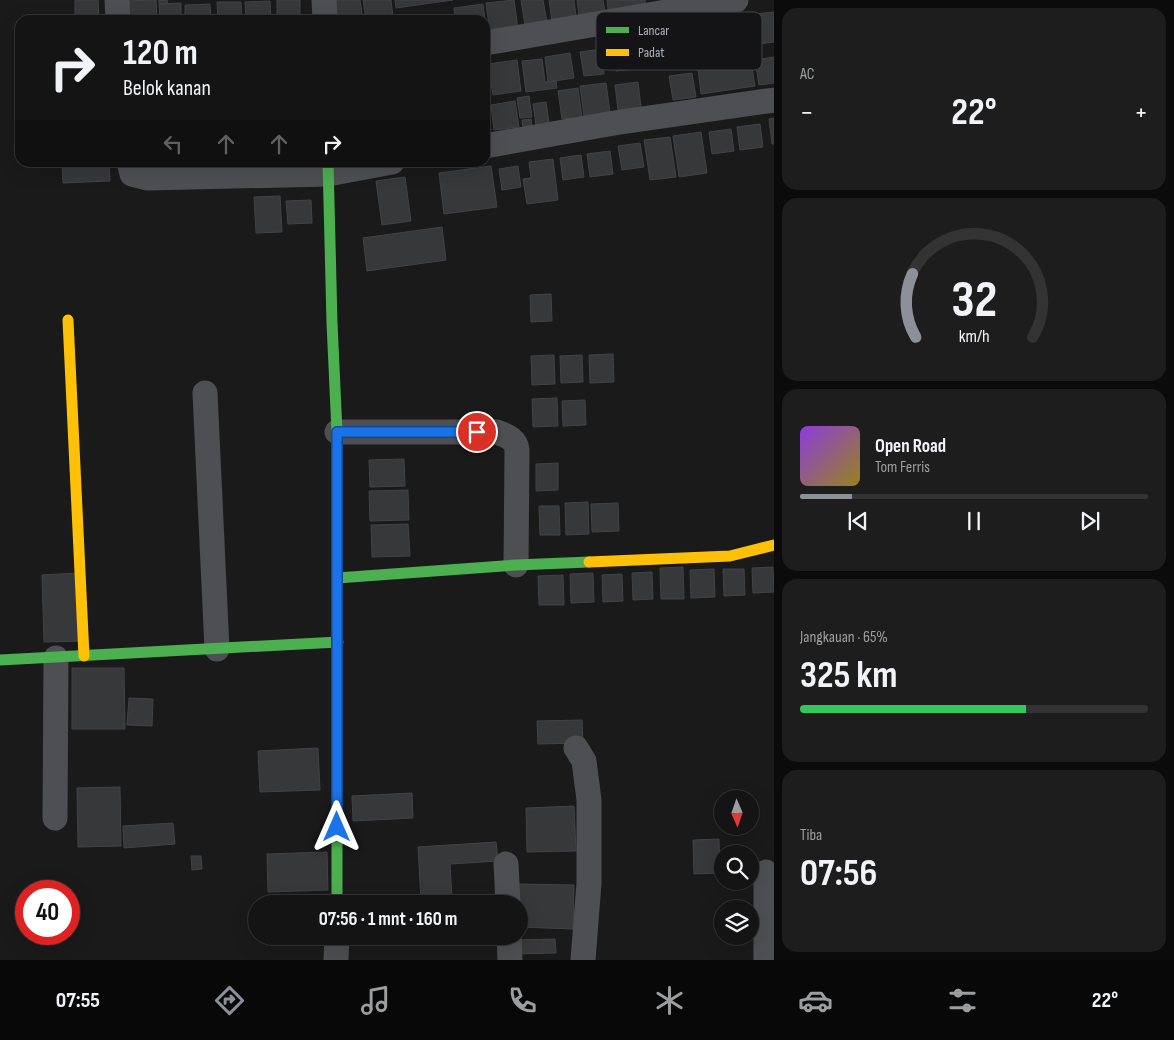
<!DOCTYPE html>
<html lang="id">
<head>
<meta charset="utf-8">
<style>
	body { margin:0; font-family:"Sofia Sans Condensed",sans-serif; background:#1d1d1d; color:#f1f3f6; height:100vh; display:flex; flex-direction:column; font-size:19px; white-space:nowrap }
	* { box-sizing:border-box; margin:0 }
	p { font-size:16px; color:#9d9ea0 }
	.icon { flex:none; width:28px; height:28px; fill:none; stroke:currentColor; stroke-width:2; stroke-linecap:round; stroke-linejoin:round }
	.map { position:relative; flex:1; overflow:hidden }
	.side { display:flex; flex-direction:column; gap:8px; padding:8px; background:#0b0b0b; width:400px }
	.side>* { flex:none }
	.banner { position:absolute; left:15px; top:15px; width:475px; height:152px; border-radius:15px; box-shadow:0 5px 20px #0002,0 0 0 1px #333334; background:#141414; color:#f1f3f6; overflow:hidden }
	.needle { width:32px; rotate:178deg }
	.buttons { position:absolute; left:714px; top:790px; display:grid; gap:10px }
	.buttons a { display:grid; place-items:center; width:45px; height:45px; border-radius:50%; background:#141414; box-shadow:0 5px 20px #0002,0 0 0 1px #333334; font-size:25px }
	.speed { position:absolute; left:15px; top:880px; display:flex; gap:10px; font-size:25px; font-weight:700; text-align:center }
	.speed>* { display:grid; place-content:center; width:65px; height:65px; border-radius:50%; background:#141414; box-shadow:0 5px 20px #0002,0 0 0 1px #333334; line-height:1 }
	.speed .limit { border:8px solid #d22; background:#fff; color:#111 }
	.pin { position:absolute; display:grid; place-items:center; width:42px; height:42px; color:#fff; margin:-21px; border:2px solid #fff; border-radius:50%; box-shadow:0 1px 5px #0007 }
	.me { position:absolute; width:55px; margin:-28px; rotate:0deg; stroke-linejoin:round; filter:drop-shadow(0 0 4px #0008) }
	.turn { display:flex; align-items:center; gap:18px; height:105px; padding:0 25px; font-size:22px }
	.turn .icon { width:65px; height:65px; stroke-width:2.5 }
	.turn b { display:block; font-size:35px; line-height:42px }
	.lanes { display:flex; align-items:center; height:48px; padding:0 25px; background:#0003; justify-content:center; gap:25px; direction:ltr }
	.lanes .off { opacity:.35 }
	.big { font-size:38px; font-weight:700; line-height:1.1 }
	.side .tile { flex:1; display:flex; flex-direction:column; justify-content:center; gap:8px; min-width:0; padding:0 18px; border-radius:15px; background:#1d1d1d }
	.side .dial { align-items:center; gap:0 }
	.dial svg { height:130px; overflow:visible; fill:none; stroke:#333334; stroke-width:7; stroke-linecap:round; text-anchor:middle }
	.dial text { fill:#f1f3f6; stroke:none }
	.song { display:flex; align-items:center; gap:15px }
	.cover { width:60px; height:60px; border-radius:8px; background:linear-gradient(135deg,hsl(270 70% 55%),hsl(50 70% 35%)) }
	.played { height:5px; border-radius:2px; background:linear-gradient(90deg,#8c9099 15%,#333334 15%) }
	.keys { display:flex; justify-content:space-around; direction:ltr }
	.heat { display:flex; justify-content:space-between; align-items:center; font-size:28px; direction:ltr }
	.charge { height:8px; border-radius:4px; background:linear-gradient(90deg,#34c759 65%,#333334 0) }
	.trip { position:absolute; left:248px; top:895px; width:280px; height:50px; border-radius:25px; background:#141414; box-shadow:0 5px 20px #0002,0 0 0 1px #333334; font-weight:700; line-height:50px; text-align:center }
	.menu { display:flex; height:80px; justify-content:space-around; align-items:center; background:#080808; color:#9d9ea0 }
	.menu .icon { width:35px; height:35px }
	.menu .active { color:#8c9099 }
	.menu b { font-size:22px; color:#f1f3f6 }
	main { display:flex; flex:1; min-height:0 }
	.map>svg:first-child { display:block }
	.building { fill:#37383a; stroke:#424346 }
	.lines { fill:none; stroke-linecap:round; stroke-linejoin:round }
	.street { stroke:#4d4f53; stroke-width:25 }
	.fast { stroke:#4caf50; stroke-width:11 }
	.slow { stroke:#ffc107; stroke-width:11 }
	.route-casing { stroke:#114b97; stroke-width:12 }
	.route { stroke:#1a73e8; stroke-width:9 }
	.key { fill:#141416; stroke:#414348; stroke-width:1 }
	.key-label { font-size:14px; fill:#abb0bb }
</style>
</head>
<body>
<main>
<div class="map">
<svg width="774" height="960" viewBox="0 0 774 960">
	<rect width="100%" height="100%" fill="#1a1a1a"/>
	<path class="building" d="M75 0H98L99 20H75Z
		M156 0 157 20H125V1Z
		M159 0H167L168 4H159Z
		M277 0H300V20H277Z
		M334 0H360L363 20H337Z
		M363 0H391L393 17 366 20Z
		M395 0H453L396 8Z
		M514 0 519 36 491 40 486 3Z
		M521 0H543L547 22 525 25Z
		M549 0H574L577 25 553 29Z
		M577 0H603L605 11 579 15Z
		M607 0H645L647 13 609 18Z
		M270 1 271 20H246L245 2Z
		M217 2H241L242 20H218Z
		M181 3V20H160L159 4Z
		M210 4 211 20H185V5Z
		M483 4 485 20H455L454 8Z
		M774 12V42L759 44 755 14Z
		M453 16 454 20H428V19Z
		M425 17V20H406Z
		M637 37 642 68 616 71 612 40Z
		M601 49 604 74 584 76 580 52Z
		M570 53 574 78 548 82 545 57Z
		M774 57V83L759 85 755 60Z
		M542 59 545 82 556 81 557 88 526 92 522 61Z
		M517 60 521 91 493 95 488 64Z
		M751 62 755 86 701 94 698 69Z
		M692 73 696 97 673 100 669 76Z
		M638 82 641 107 618 110 615 85Z
		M606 83 610 112 584 116 580 86Z
		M578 88 582 117 562 119 558 91Z
		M529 96 532 117 520 118 517 98Z
		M515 101 519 127 494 130 491 105Z
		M546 102 549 123 536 125 533 104Z
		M485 106H487L491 130 485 131Z
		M774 118V144H772L769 119Z
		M531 119 533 134 524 136 522 120Z
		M760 124 763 147 740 150 737 127Z
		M731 129 734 151 712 154 709 132Z
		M701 132 707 173 679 177 673 136Z
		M670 137 676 177 650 180 644 140Z
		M640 143 644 167 622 170 618 146Z
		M610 151 613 174 590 177 587 154Z
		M581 155 584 177 563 180 560 158Z
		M553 159 558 200 527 204 523 179 531 178 529 162Z
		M62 162H109L110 181 63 183Z
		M137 162H163L164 169 137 170Z
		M165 162H187V165L165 166Z
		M192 162H248V164L192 166Z
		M491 166 497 207 444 214 439 173Z
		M518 166 521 187 502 190 499 169Z
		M405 177 411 221 382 225 376 181Z
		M280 196 282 232 256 233 254 197Z
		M311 200 312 223 288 224 286 201Z
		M442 227 446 260 367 271 363 238Z
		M551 294 552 321 531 322 530 295Z
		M613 354 614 382 590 383 589 355Z
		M554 355 555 384 532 385 531 356Z
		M582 355 583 382 561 383 560 356Z
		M557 398 558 426 533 427 532 399Z
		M585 400 586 425 563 426 562 401Z
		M404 459 405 486 370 487 369 460Z
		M558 463V490L536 491V464Z
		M408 490 409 520 370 521 369 491Z
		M588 502 589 534 566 535 565 503Z
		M618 503 619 531 592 532 591 504Z
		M539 506H559L560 535H540Z
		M408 524 410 556 372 557 371 525Z
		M683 567 684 599H661L660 568Z
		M773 567 774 592 753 593 752 568Z
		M714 569 715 597 691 598 690 570Z
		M723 569H744L745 595 724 596Z
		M652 572 653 599 633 600 632 573Z
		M77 573 80 641 44 642 42 575Z
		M593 573 594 602 571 603 570 574Z
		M622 574 623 601 603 602 602 575Z
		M563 575 564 605H539L538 576Z
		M72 668H124L125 729H72Z
		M129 698 153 699 152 726 127 725Z
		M582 720 583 743 538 744 537 721Z
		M318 748 320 790 260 792 258 751Z
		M120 787 121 846 78 847 77 788Z
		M412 793 413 818 353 821 352 796Z
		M574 806 576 851 527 852 526 808Z
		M173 823 175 844 124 848 123 826Z
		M719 839 720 873 694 874 693 840Z
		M496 842 498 861 450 864 452 898 421 900 418 847Z
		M327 852 328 890 268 892 267 854Z
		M191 856H201L202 869 192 870Z
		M517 884 574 885 573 929 519 927Z
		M375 936H419V942L376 944Z
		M555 939 556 953 515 954 514 940Z"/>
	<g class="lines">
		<path class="street" d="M117 0 118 20
			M324 0 325 20
			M485 43 736 0
			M485 146 614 123 774 100
			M129 162 132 174 148 178 328 174 392 162
			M205 393 217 649
			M337 432H497C507 436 516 439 517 450L516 565
			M576 748 584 761 589 800V883L583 960
			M55 818 56 658
			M506 864 508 904
			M766 872V960
			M509 936 510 960
			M336 960 337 936"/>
		<path class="fast" d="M328 162 332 323 337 432V491
			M337 578 516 565 589 562
			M0 660 338 642
			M337 724V904"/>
		<path class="slow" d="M68 320 84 656
			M337 491V724
			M589 562 730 556 774 545"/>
	</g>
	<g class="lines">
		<g class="route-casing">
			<path id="route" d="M337 827V432H477"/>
		</g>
		<use href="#route" class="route"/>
	</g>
	<rect x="596" y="12" width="166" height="58" rx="8" class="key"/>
	<rect x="606" y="27" width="23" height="6" fill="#4caf50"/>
	<rect x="606" y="49" width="23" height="7" fill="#ffc107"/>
	<g class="key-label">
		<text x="638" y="35">Lancar</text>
		<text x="638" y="57">Padat</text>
	</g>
</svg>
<div class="buttons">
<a><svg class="needle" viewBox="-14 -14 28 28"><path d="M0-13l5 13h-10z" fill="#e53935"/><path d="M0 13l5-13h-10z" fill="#9d9ea0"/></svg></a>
<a><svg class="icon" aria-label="search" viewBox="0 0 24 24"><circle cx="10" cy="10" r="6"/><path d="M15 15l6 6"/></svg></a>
<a><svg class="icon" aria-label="layers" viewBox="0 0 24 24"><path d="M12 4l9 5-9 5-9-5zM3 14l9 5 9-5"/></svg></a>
</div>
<div class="speed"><div class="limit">40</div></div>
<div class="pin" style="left:477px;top:432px;background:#d93025"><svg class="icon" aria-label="arrive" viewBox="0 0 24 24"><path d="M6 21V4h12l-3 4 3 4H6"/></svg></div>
<svg class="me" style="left:337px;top:827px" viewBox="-20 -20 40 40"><path d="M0-17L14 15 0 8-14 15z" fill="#1a73e8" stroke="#fff" stroke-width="4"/></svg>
<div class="trip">07:56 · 1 mnt · 160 m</div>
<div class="banner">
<div class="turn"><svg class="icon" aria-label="right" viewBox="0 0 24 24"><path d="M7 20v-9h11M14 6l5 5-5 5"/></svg><div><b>120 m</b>Belok kanan</div></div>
<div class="lanes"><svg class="icon off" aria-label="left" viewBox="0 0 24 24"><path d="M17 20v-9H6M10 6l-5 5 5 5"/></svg><svg class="icon off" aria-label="ahead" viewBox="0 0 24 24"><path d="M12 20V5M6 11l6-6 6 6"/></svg><svg class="icon off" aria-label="ahead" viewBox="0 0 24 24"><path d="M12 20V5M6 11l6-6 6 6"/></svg><svg class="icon" aria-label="right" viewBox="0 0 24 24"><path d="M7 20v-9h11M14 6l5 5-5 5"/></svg></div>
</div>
</div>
<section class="side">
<div class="tile"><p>AC</p>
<div class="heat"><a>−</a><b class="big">22°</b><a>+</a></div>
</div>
<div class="tile dial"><svg viewBox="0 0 100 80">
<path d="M14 69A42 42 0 1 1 86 69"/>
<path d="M14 69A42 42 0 0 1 12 30" stroke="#8c9099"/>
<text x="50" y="56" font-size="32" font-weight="700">32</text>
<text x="50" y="72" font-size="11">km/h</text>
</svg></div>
<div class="tile">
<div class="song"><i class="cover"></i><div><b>Open Road</b><p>Tom Ferris</p></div></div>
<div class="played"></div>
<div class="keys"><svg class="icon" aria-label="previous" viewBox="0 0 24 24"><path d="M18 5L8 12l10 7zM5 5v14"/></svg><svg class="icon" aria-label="pause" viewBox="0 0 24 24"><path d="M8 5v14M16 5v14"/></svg><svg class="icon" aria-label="next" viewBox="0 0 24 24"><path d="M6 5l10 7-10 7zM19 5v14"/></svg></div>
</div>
<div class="tile"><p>Jangkauan · 65%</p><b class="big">325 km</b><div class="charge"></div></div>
<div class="tile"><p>Tiba</p><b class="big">07:56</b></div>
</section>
</main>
<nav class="menu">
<b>07:55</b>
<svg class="icon active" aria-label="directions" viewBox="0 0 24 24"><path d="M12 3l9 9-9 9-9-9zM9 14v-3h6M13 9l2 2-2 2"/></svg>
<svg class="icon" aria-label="music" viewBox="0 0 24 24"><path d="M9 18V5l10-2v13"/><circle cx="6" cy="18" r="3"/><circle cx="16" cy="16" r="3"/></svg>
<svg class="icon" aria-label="phone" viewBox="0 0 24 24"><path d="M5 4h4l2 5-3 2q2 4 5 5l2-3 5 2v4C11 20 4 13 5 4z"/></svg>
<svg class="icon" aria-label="climate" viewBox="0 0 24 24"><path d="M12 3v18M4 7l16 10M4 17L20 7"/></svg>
<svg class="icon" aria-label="car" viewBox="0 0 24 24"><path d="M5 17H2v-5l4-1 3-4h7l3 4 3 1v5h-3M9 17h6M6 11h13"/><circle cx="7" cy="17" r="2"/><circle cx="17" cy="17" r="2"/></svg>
<svg class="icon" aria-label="filters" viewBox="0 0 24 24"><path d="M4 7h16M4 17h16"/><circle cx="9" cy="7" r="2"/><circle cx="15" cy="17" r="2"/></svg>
<b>22°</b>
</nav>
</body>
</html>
